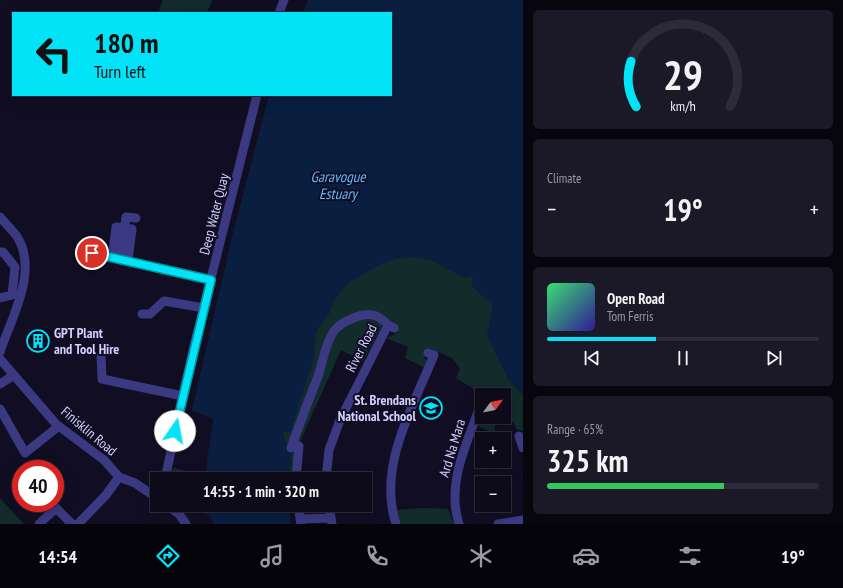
<!DOCTYPE html>
<html lang="en">
<head>
<meta charset="utf-8">
<style>
	body { margin:0; font-family:"PT Sans Narrow",sans-serif; background:#1b1827; color:#f1f3f6; height:100vh; display:flex; flex-direction:column; font-size:15px; white-space:nowrap }
	* { box-sizing:border-box; margin:0 }
	p { font-size:13px; color:#9a9aa2 }
	.icon { flex:none; width:22px; height:22px; fill:none; stroke:currentColor; stroke-width:2; stroke-linecap:round; stroke-linejoin:round }
	.map { position:relative; flex:1; overflow:hidden }
	.details { display:flex; flex-direction:column; gap:10px; padding:10px; background:#07060e; width:320px }
	.details>* { flex:none }
	.hud { position:absolute; left:12px; top:12px; width:380px; height:84px; border-radius:0px; box-shadow:0 4px 16px #0002,0 0 0 1px #2d2b39; background:#02e3f8; color:#111; overflow:hidden }
	.needle { width:26px; rotate:58deg }
	.buttons { position:absolute; left:475px; top:388px; display:grid; gap:8px }
	.buttons a { display:grid; place-items:center; width:36px; height:36px; border-radius:0px; background:#0d0a1a; box-shadow:0 4px 16px #0002,0 0 0 1px #2d2b39; font-size:20px }
	.speed { position:absolute; left:12px; top:460px; display:flex; gap:8px; font-size:20px; font-weight:700; text-align:center }
	.speed>* { display:grid; place-content:center; width:52px; height:52px; border-radius:50%; background:#0d0a1a; box-shadow:0 4px 16px #0002,0 0 0 1px #2d2b39; line-height:1 }
	.speed .limit { border:6px solid #d22; background:#fff; color:#111 }
	.pin { position:absolute; display:grid; place-items:center; width:34px; height:34px; color:#fff; margin:-17px; border:2px solid #fff; border-radius:50%; box-shadow:0 1px 4px #0007 }
	.me { position:absolute; width:44px; margin:-22px; rotate:12deg; stroke-linejoin:round; filter:drop-shadow(0 0 3px #0008) }
	.turn { display:flex; align-items:center; gap:14px; height:84px; padding:0 16px; font-size:18px }
	.turn .icon { width:52px; height:52px; stroke-width:2.5 }
	.turn b { display:block; font-size:28px; line-height:34px }
	.big { font-size:30px; font-weight:700; line-height:1.1 }
	.details .card { flex:1; display:flex; flex-direction:column; justify-content:center; gap:6px; min-width:0; padding:0 14px; border-radius:6px; background:#1b1827 }
	.details .dial { align-items:center; gap:0 }
	.dial svg { height:104px; overflow:visible; fill:none; stroke:#2d2b39; stroke-width:7; stroke-linecap:round; text-anchor:middle }
	.dial text { fill:#f1f3f6; stroke:none }
	.song { display:flex; align-items:center; gap:12px }
	.cover { width:48px; height:48px; border-radius:6px; background:linear-gradient(135deg,hsl(140 70% 55%),hsl(250 70% 35%)) }
	.played { height:4px; border-radius:2px; background:linear-gradient(90deg,#02e3f8 40%,#2d2b39 40%) }
	.keys { display:flex; justify-content:space-around; direction:ltr }
	.heat { display:flex; justify-content:space-between; align-items:center; font-size:22px; direction:ltr }
	.charge { height:6px; border-radius:3px; background:linear-gradient(90deg,#34c759 65%,#2d2b39 0) }
	.trip { position:absolute; left:150px; top:472px; width:222px; height:40px; border-radius:0px; background:#0d0a1a; box-shadow:0 4px 16px #0002,0 0 0 1px #2d2b39; font-weight:700; line-height:40px; text-align:center }
	.dock { display:flex; height:64px; justify-content:space-around; align-items:center; background:#05040a; color:#9a9aa2 }
	.dock .icon { width:28px; height:28px }
	.dock .on { color:#02e3f8 }
	.dock b { font-size:18px; color:#f1f3f6 }
	main { display:flex; flex:1; min-height:0 }
	.map>svg:first-child { display:block }
	.green { fill:#112c2b }
	.water { fill:#0a1e40 }
	.lines { fill:none; stroke-linecap:round; stroke-linejoin:round }
	.minor { stroke:#3b3981; stroke-width:9 }
	.route-casing { stroke:#0194a1; stroke-width:10 }
	.route { stroke:#02e3f8; stroke-width:7 }
	.labels { text-anchor:middle; dominant-baseline:central; stroke-width:4; stroke-linejoin:round; paint-order:stroke }
	.street-label { font-size:14px; fill:#d5d0ff; stroke:#110e23 }
	.poi-label { font-size:14px; font-weight:bold; fill:#d5d0ff; stroke:#110e23; text-anchor:start }
	.water-label { font-size:15px; font-style:italic; fill:#5fb6fe; stroke:#110e23 }
</style>
</head>
<body>
<main>
<div class="map">
<svg width="523" height="524" viewBox="0 0 523 524">
	<rect width="100%" height="100%" fill="#110e23"/>
	<path class="green" d="M163 0H212L207 13H158Z
		M393 0H523V431L516 429 514 422 495 425V433L479 427 483 417H504V395H482V401L479 400 482 394 456 378 460 368 452 358 429 348 424 357 428 362 425 368 405 358 408 347 386 338 394 335 397 326 385 320 363 361 341 350 302 437 298 458V479H289L292 448 287 446 282 432 391 95V13Z
		M173 468 198 473 196 479H171Z
		M0 498 23 523 22 524H0Z
		M422 508 448 509 454 524H401L396 510Z"/>
	<path class="water" d="M308 0H523V395L508 379 487 335 493 306C487 299 475 291 471 284L473 280 472 276 464 278 431 260 412 257 396 259 379 265 347 284 333 302 330 312 316 332 313 361 292 427 294 429 289 432 282 433 287 446 292 447 289 479H202L206 469 213 419 192 410 233 233 269 95H391V13H303Z
		M187 505H290V524H214L210 516Z"/>
	<g class="lines">
		<path class="minor" d="M279 13 284 0
			M0 217C5 223 11 229 16 235 40 270 11 318 0 352
			M0 252H3L15 267 12 295 0 298
			M92 253 211 280
			M112 258 116 227 132 229 128 261
			M120 260 126 217 136 218
			M142 314H150L164 301 204 308
			M101 355 102 379 183 396
			M0 359 56 424 104 460 119 477
			M0 384 14 375
			M0 409 25 453 59 426
			M519 436 523 448
			M291 448C299 425 308 402 317 379 323 364 324 345 334 331 341 322 362 312 373 315 379 316 384 321 388 325
			M119 477 135 483 157 498
			M165 479 193 350 257 95
			M296 479 299 446
			M326 479 329 450 340 420 388 325 394 328
			M166 505 179 514 186 524
			M298 505 301 524
			M329 505 332 524
			M300 519 331 518
			M39 524 56 508 72 524
			M78 524 106 495 119 477
			M396 524C377 467 413 407 434 355L428 353
			M459 524C446 483 467 444 480 406L482 407
			M498 524 523 520"/>
	</g>
	<g class="lines">
		<g class="route-casing">
			<path id="route" d="M92 253 211 280 175 431"/>
		</g>
		<use href="#route" class="route"/>
	</g>
	<defs>
		<g id="building-ring" transform="scale(1.15)"><circle r="9.5" fill="#110e23" stroke="#02e3f8" stroke-width="1.5"/><path d="M-4-6H4V6H1V3H-1V6H-4ZM-2.5-4.3h1.7v1.8h-1.7ZM.8-4.3h1.7v1.8H.8ZM-2.5-1h1.7V.8h-1.7ZM.8-1h1.7V.8H.8Z" fill="#02e3f8"/></g>
		<g id="school-ring" transform="scale(1.15)"><circle r="9.5" fill="#110e23" stroke="#02e3f8" stroke-width="1.5"/><path d="M0-5L7-2L0 1L-7-2ZM-4 1L0 2.5L4 1V4Q0 6-4 4Z" fill="#02e3f8"/></g>
	</defs>
	<g fill-rule="evenodd">
		<use href="#building-ring" x="38" y="341"/>
		<use href="#school-ring" x="431" y="408"/>
	</g>
	<g class="labels">
		<g class="street-label">
			<text transform="translate(214 214) rotate(-76)">Deep Water Quay</text>
			<text transform="translate(361 348) rotate(-63)">River Road</text>
			<text transform="translate(89 431) rotate(40)">Finisklin Road</text>
			<text transform="translate(452 448) rotate(-73)">Ard Na Mara</text>
		</g>
		<g class="poi-label">
			<text x="54" y="333">GPT Plant<tspan x="54" dy="16">and Tool Hire</tspan></text>
			<text x="416" y="400" text-anchor="end">St. Brendans<tspan x="416" dy="16">National School</tspan></text>
		</g>
		<g class="water-label">
			<text x="338" y="176">Garavogue<tspan x="338" dy="17">Estuary</tspan></text>
		</g>
	</g>
</svg>
<div class="buttons">
<a><svg class="needle" viewBox="-14 -14 28 28"><path d="M0-13l5 13h-10z" fill="#e53935"/><path d="M0 13l5-13h-10z" fill="#9a9aa2"/></svg></a>
<a>+</a>
<a>−</a>
</div>
<div class="speed"><div class="limit">40</div></div>
<div class="pin" style="left:92px;top:253px;background:#d93025"><svg class="icon" aria-label="arrive" viewBox="0 0 24 24"><path d="M6 21V4h12l-3 4 3 4H6"/></svg></div>
<svg class="me" style="left:175px;top:431px" viewBox="-20 -20 40 40"><circle r="19" fill="#fff"/><path d="M0-13L10 11 0 6-10 11z" fill="#02e3f8"/></svg>
<div class="trip">14:55 · 1 min · 320 m</div>
<div class="hud">
<div class="turn"><svg class="icon" aria-label="left" viewBox="0 0 24 24"><path d="M17 20v-9H6M10 6l-5 5 5 5"/></svg><div><b>180 m</b>Turn left</div></div>
</div>
</div>
<section class="details">
<div class="card dial"><svg viewBox="0 0 100 80">
<path d="M14 69A42 42 0 1 1 86 69"/>
<path d="M14 69A42 42 0 0 1 10 34" stroke="#02e3f8"/>
<text x="50" y="56" font-size="32" font-weight="700">29</text>
<text x="50" y="72" font-size="11">km/h</text>
</svg></div>
<div class="card"><p>Climate</p>
<div class="heat"><a>−</a><b class="big">19°</b><a>+</a></div>
</div>
<div class="card">
<div class="song"><i class="cover"></i><div><b>Open Road</b><p>Tom Ferris</p></div></div>
<div class="played"></div>
<div class="keys"><svg class="icon" aria-label="previous" viewBox="0 0 24 24"><path d="M18 5L8 12l10 7zM5 5v14"/></svg><svg class="icon" aria-label="pause" viewBox="0 0 24 24"><path d="M8 5v14M16 5v14"/></svg><svg class="icon" aria-label="next" viewBox="0 0 24 24"><path d="M6 5l10 7-10 7zM19 5v14"/></svg></div>
</div>
<div class="card"><p>Range · 65%</p><b class="big">325 km</b><div class="charge"></div></div>
</section>
</main>
<nav class="dock">
<b>14:54</b>
<svg class="icon on" aria-label="directions" viewBox="0 0 24 24"><path d="M12 3l9 9-9 9-9-9zM9 14v-3h6M13 9l2 2-2 2"/></svg>
<svg class="icon" aria-label="music" viewBox="0 0 24 24"><path d="M9 18V5l10-2v13"/><circle cx="6" cy="18" r="3"/><circle cx="16" cy="16" r="3"/></svg>
<svg class="icon" aria-label="phone" viewBox="0 0 24 24"><path d="M5 4h4l2 5-3 2q2 4 5 5l2-3 5 2v4C11 20 4 13 5 4z"/></svg>
<svg class="icon" aria-label="climate" viewBox="0 0 24 24"><path d="M12 3v18M4 7l16 10M4 17L20 7"/></svg>
<svg class="icon" aria-label="car" viewBox="0 0 24 24"><path d="M5 17H2v-5l4-1 3-4h7l3 4 3 1v5h-3M9 17h6M6 11h13"/><circle cx="7" cy="17" r="2"/><circle cx="17" cy="17" r="2"/></svg>
<svg class="icon" aria-label="filters" viewBox="0 0 24 24"><path d="M4 7h16M4 17h16"/><circle cx="9" cy="7" r="2"/><circle cx="15" cy="17" r="2"/></svg>
<b>19°</b>
</nav>
</body>
</html>
